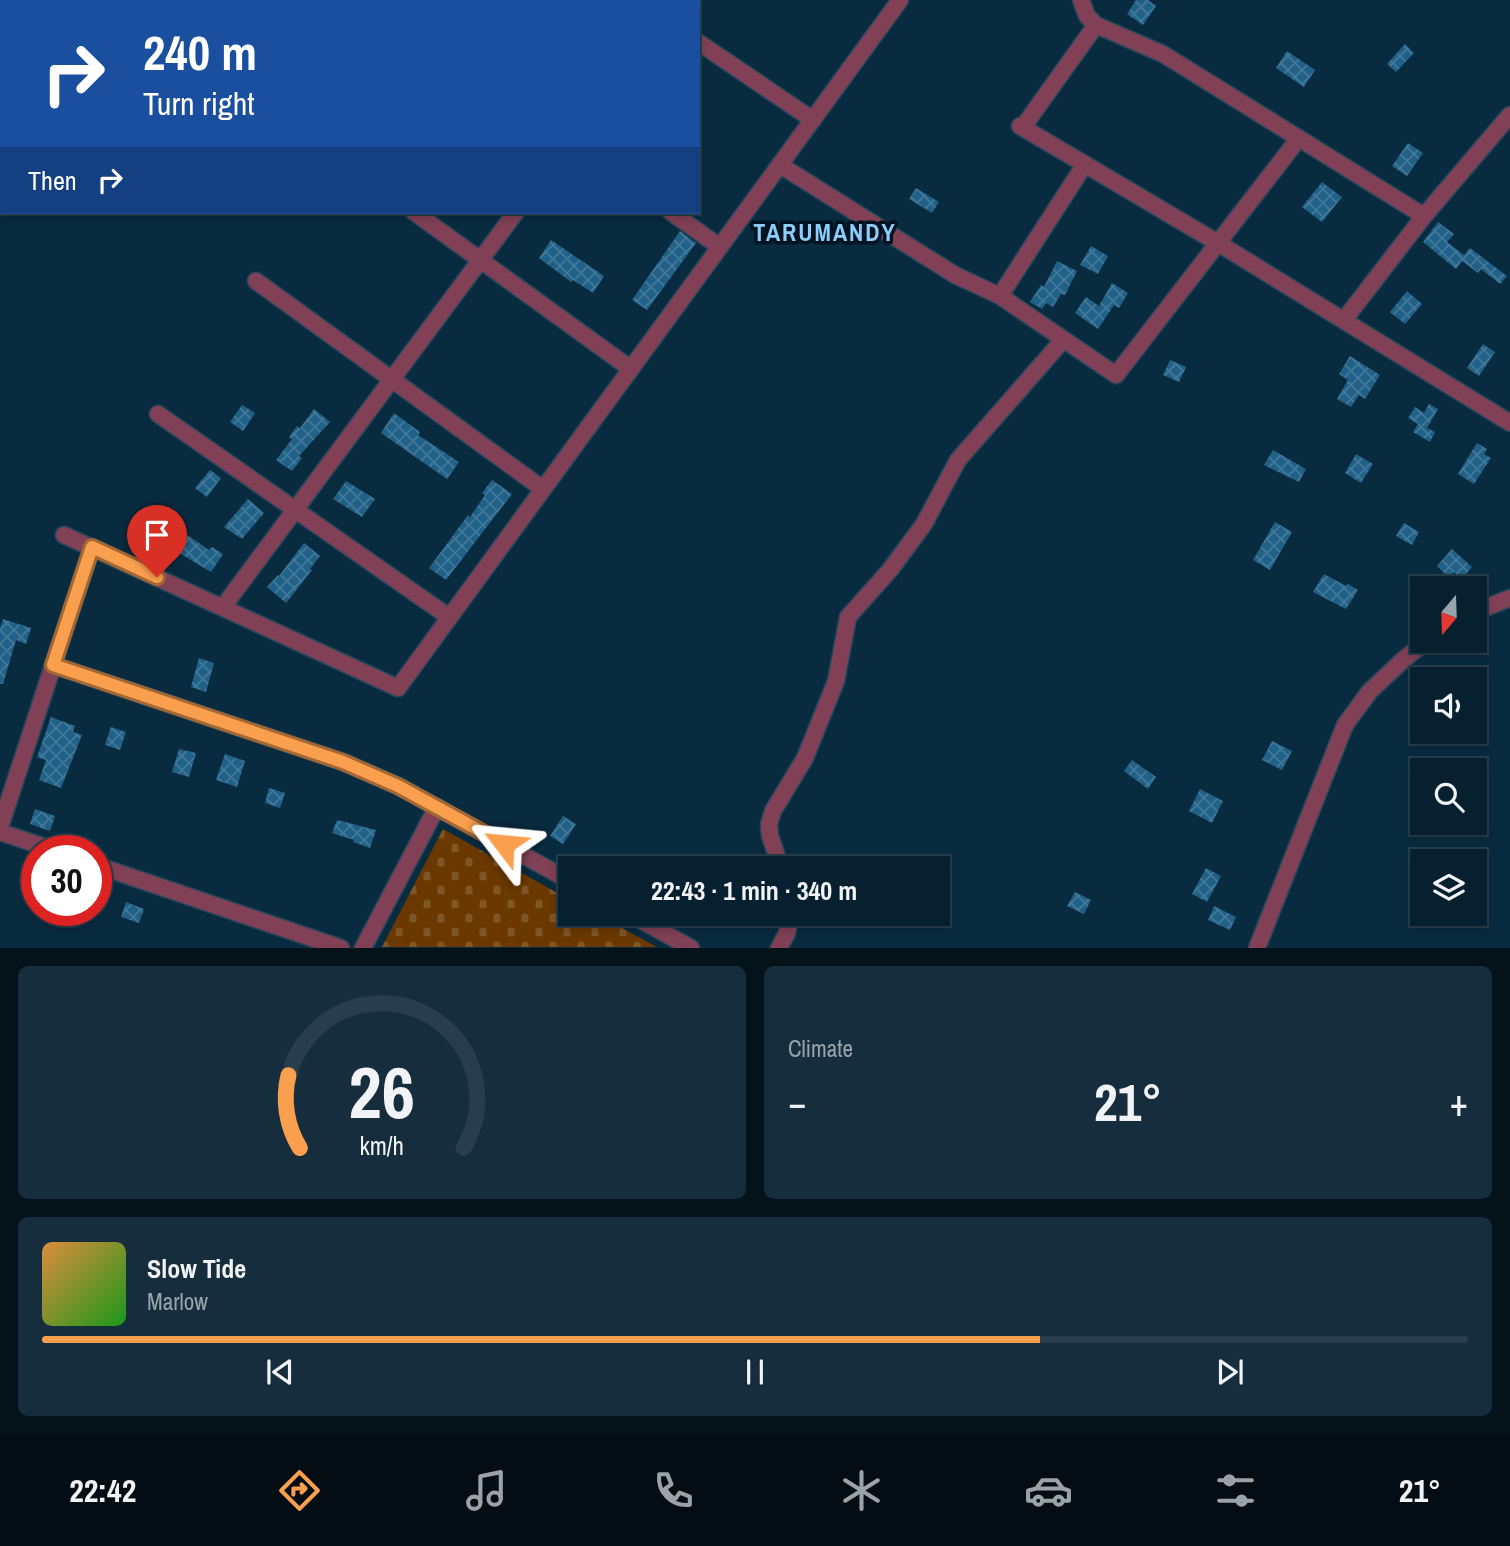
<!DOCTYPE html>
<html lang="en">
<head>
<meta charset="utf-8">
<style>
	body { margin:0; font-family:"Archivo Narrow",sans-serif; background:#152d3c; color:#f1f3f6; height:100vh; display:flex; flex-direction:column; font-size:26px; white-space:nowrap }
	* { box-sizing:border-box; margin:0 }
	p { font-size:23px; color:#98a3ab }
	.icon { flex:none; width:38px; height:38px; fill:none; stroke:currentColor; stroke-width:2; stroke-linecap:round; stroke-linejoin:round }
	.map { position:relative; height:948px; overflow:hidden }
	.drawer { display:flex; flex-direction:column; gap:18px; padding:18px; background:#04121a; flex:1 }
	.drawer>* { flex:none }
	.top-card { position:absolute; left:0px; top:0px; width:700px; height:214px; box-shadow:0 4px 10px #0003,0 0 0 2px #283e4c; background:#1a4fa0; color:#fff; overflow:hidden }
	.needle { width:46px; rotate:199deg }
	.fabs { position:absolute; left:1410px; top:576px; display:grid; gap:14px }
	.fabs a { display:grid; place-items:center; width:77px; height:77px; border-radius:0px; background:#072030; box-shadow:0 4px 10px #0003,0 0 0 2px #283e4c; font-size:35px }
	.speed { position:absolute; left:21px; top:835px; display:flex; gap:14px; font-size:35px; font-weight:700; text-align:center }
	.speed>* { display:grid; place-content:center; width:91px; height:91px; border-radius:50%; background:#072030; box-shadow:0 4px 10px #0003,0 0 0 2px #283e4c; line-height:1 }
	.speed .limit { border:10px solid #d22; background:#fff; color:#111 }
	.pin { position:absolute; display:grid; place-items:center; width:60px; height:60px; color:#fff; margin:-72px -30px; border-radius:50% 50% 50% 0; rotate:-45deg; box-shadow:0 0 7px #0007 }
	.pin .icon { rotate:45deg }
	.me { position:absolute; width:77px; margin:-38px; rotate:299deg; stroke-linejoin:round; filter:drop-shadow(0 0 5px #0008) }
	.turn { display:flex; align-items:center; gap:24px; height:147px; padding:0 28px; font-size:32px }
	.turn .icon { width:91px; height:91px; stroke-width:2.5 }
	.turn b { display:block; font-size:49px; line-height:60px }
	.then { display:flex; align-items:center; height:66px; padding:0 28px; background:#0003; gap:14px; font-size:26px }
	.big { font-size:52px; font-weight:800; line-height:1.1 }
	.drawer .card { flex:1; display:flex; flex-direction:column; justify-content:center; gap:10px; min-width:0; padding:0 24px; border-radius:10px; background:#152d3c }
	.drawer .dial { align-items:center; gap:0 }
	.dial svg { height:182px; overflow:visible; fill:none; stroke:#283e4c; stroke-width:7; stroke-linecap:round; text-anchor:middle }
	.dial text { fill:#f1f3f6; stroke:none }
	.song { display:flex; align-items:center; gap:21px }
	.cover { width:84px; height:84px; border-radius:10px; background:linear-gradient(135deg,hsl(30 70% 55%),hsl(120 70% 35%)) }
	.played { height:7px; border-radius:4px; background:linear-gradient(90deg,#fa9f4e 70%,#283e4c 70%) }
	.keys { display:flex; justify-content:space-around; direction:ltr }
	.heat { display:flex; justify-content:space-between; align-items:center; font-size:38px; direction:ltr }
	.drawer .tiles { flex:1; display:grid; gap:18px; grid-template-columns:1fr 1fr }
	.card:last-child { grid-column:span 2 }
	.trip { position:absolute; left:558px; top:856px; width:392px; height:70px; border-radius:0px; background:#072030; box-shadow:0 4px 10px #0003,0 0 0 2px #283e4c; font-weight:800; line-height:70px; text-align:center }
	.tab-bar { display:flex; height:112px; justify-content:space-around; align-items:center; background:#030d13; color:#98a3ab }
	.tab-bar .icon { width:49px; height:49px }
	.tab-bar .on { color:#fa9f4e }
	.tab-bar b { font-size:32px; color:#f1f3f6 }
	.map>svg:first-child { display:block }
	.cemetery { fill:url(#cemetery-stones) }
	.building { fill:url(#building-cross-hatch) }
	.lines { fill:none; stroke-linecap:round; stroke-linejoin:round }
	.minor-casing { stroke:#27475b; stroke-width:19 }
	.minor { stroke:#814056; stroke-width:16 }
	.route-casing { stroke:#a26733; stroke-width:18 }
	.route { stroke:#fa9f4e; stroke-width:12 }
	.labels { text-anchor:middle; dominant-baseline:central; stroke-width:7; stroke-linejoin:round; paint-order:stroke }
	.district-label { font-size:24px; font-weight:bold; letter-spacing:2px; fill:#8dcdf9; stroke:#001322 }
</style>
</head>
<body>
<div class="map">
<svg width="1510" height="948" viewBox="0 0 1510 948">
	<defs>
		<pattern id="cemetery-stones" width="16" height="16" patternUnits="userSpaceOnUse" patternTransform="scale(1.75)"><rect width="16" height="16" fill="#6b3900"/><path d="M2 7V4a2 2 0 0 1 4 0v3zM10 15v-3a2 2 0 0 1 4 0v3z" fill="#805626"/></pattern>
		<pattern id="building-cross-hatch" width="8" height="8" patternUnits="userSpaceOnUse" patternTransform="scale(1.75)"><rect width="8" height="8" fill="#216188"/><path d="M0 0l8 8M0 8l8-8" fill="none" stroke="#41789a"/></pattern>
	</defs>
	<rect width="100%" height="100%" fill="#092b40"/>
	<path class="cemetery" d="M443 829 570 900V914H596L657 947H382Z"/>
	<path class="building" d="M1136 0H1148L1156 6 1143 25 1127 14Z
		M1405 44 1414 53 1396 72 1387 64Z
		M1287 51 1315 70 1304 87 1276 68Z
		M1408 143 1423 153 1407 176 1392 166Z
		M1322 182 1342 197 1322 222 1302 207Z
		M916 188 939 202 932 213 909 199Z
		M1438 222 1454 234 1447 242 1464 255 1470 248 1507 276 1500 284 1481 269 1478 273 1462 261 1456 269 1423 242Z
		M680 231 696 243 647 310 632 300Z
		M551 240 604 276 593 293 573 280 571 282 539 258Z
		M1091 246 1108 256 1098 274 1080 265Z
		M1057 261 1077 271 1065 295 1061 294 1053 307 1046 303 1042 309 1030 302 1041 285 1044 287Z
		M1112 283 1128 293 1119 308 1114 305 1098 329 1075 313 1086 297 1099 306Z
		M1407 291 1422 304 1405 324 1390 312Z
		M1483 344 1495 352 1479 376 1467 368Z
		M1350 356 1380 375 1365 399 1359 395 1351 407 1337 399 1348 380 1339 374Z
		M1170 360 1186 367 1179 382 1163 375Z
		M1429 404 1438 409 1427 428 1435 432 1430 442 1413 432 1418 424 1408 418 1415 407 1424 413Z
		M242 405 255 413 243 431 230 422Z
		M314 409 330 422 299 456 302 458 292 471 276 460 292 439 289 437 297 426 300 428Z
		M394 413 420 432 418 435 459 462 447 479 381 433Z
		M1477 443 1487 449 1484 454 1491 458 1474 484 1458 474Z
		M1273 450 1306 469 1299 482 1264 465Z
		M1356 454 1373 464 1361 483 1345 473Z
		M210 470 221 478 207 497 195 488Z
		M492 480 512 494 446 580 429 568 468 515 470 517 485 495 482 493Z
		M346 481 375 499 362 517 333 499Z
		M248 499 264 513 242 539 224 527Z
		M157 522 180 537 183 532 209 550 212 547 223 554 211 572 161 542 157 548 144 540Z
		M1275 522 1292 532 1270 570 1253 560Z
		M1404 523 1419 532 1412 545 1396 536Z
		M304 543 320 556 310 569 312 570 286 603 267 587 278 575 279 576Z
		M1452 549 1472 567 1462 579 1454 572 1449 578 1437 566Z
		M1324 574 1346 586 1348 584 1358 590 1346 609 1313 592Z
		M3 619 31 628 26 644 16 640 3 684H0V628Z
		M199 658 214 663 206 692 191 687Z
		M51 717 75 726 73 732 82 735 61 788 39 780 46 760 37 757Z
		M111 727 126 732 120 750 105 745Z
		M1272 741 1292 751 1282 770 1262 760Z
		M179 749 196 753 189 777 172 772Z
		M225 754 245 761 237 787 216 780Z
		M1132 760 1156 777 1148 789 1124 771Z
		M269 788 285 793 280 808 265 803Z
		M1200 789 1223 801 1212 823 1189 811Z
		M35 809 55 816 50 831 30 824Z
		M563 816 576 824 563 844 550 836Z
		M337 820 376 830 370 848 353 842 354 840 332 833Z
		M1206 868 1221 876 1207 902 1192 894Z
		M1075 892 1091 900 1084 914 1067 906Z
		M126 902 144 909 139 923 121 917Z
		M1214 906 1236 917 1230 930 1208 920Z"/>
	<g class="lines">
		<g class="minor-casing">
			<path id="minor" d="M637 0 639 2
				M1081 0 1087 16 1096 25 1163 54 1424 216
				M165 2 166 0
				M672 2 673 0
				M698 42 813 120
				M1020 126 1218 243 1510 423
				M1023 127 1096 25
				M780 165 955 275 1000 296 1116 375 1299 138
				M0 202 2 201
				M414 212 631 369
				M671 212 720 247
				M256 281 543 489
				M1000 296 1085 164
				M1344 320 1424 216 1510 115
				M158 414 449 617
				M64 535 398 688 900 0
				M223 607 516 212
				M1475 612 1510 598
				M53 665 343 762 398 786 570 881
				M0 827 92 547
				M0 832 54 850
				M96 865 341 948
				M781 868 770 836 769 824 773 811 805 758 836 681 848 617 890 570 924 524 958 460 1063 340
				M630 914 691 948
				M363 948 437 807
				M779 948 787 933 791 914
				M1257 948 1345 725 1370 691 1403 660 1428 640"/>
		</g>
		<use href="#minor" class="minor"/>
	</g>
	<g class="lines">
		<g class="route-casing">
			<path id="route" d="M157 577 92 547 53 665 343 762 398 786 504 844"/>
		</g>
		<use href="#route" class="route"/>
	</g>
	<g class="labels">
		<g class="district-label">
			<text x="825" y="232">TARUMANDY</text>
		</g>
	</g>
</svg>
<div class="fabs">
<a><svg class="needle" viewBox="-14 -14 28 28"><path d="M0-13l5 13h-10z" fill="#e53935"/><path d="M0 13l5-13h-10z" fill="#98a3ab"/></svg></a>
<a><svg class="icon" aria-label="sound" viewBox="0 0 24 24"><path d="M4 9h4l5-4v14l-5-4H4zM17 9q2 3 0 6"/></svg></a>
<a><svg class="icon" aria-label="search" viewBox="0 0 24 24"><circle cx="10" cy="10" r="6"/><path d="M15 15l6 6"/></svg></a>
<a><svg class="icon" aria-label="layers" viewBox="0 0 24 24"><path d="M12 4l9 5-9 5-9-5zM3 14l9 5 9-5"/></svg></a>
</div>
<div class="speed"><div class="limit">30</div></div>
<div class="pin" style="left:157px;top:577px;background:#d93025"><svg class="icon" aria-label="arrive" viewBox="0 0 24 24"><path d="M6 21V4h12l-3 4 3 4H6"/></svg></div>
<svg class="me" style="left:504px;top:844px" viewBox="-20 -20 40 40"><path d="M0-17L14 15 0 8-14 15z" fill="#fa9f4e" stroke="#fff" stroke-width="4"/></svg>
<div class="trip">22:43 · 1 min · 340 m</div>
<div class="top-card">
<div class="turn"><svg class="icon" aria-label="right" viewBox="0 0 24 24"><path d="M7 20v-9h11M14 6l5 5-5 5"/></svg><div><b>240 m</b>Turn right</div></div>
<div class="then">Then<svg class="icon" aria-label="right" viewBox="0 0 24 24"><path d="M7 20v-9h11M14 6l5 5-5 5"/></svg></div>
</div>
</div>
<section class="drawer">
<div class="tiles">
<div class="card dial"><svg viewBox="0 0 100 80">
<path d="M14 69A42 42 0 1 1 86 69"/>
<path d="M14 69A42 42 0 0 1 9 37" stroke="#fa9f4e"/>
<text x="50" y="56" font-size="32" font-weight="700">26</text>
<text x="50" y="72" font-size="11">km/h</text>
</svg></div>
<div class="card"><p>Climate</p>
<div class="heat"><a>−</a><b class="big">21°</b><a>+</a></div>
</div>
<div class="card">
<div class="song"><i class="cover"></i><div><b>Slow Tide</b><p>Marlow</p></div></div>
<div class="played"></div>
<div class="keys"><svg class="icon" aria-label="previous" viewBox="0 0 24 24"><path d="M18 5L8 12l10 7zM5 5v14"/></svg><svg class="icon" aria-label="pause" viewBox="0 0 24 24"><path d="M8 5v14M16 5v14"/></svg><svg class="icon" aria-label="next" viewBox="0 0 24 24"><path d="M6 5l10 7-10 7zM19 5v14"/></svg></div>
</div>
</div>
</section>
<nav class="tab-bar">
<b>22:42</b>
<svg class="icon on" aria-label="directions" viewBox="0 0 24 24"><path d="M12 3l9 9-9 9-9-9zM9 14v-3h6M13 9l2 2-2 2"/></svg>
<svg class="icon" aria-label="music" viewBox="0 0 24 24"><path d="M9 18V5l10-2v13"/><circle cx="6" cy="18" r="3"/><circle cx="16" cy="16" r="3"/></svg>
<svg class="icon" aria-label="phone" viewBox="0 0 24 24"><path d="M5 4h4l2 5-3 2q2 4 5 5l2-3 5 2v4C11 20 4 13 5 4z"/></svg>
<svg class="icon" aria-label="climate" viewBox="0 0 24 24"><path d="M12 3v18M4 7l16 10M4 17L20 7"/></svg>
<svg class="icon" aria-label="car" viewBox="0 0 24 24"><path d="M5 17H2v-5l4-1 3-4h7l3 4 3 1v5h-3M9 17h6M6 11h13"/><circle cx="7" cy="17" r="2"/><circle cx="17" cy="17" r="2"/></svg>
<svg class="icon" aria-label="filters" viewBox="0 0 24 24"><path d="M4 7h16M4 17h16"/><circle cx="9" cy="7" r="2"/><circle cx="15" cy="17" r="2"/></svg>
<b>21°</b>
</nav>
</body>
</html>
